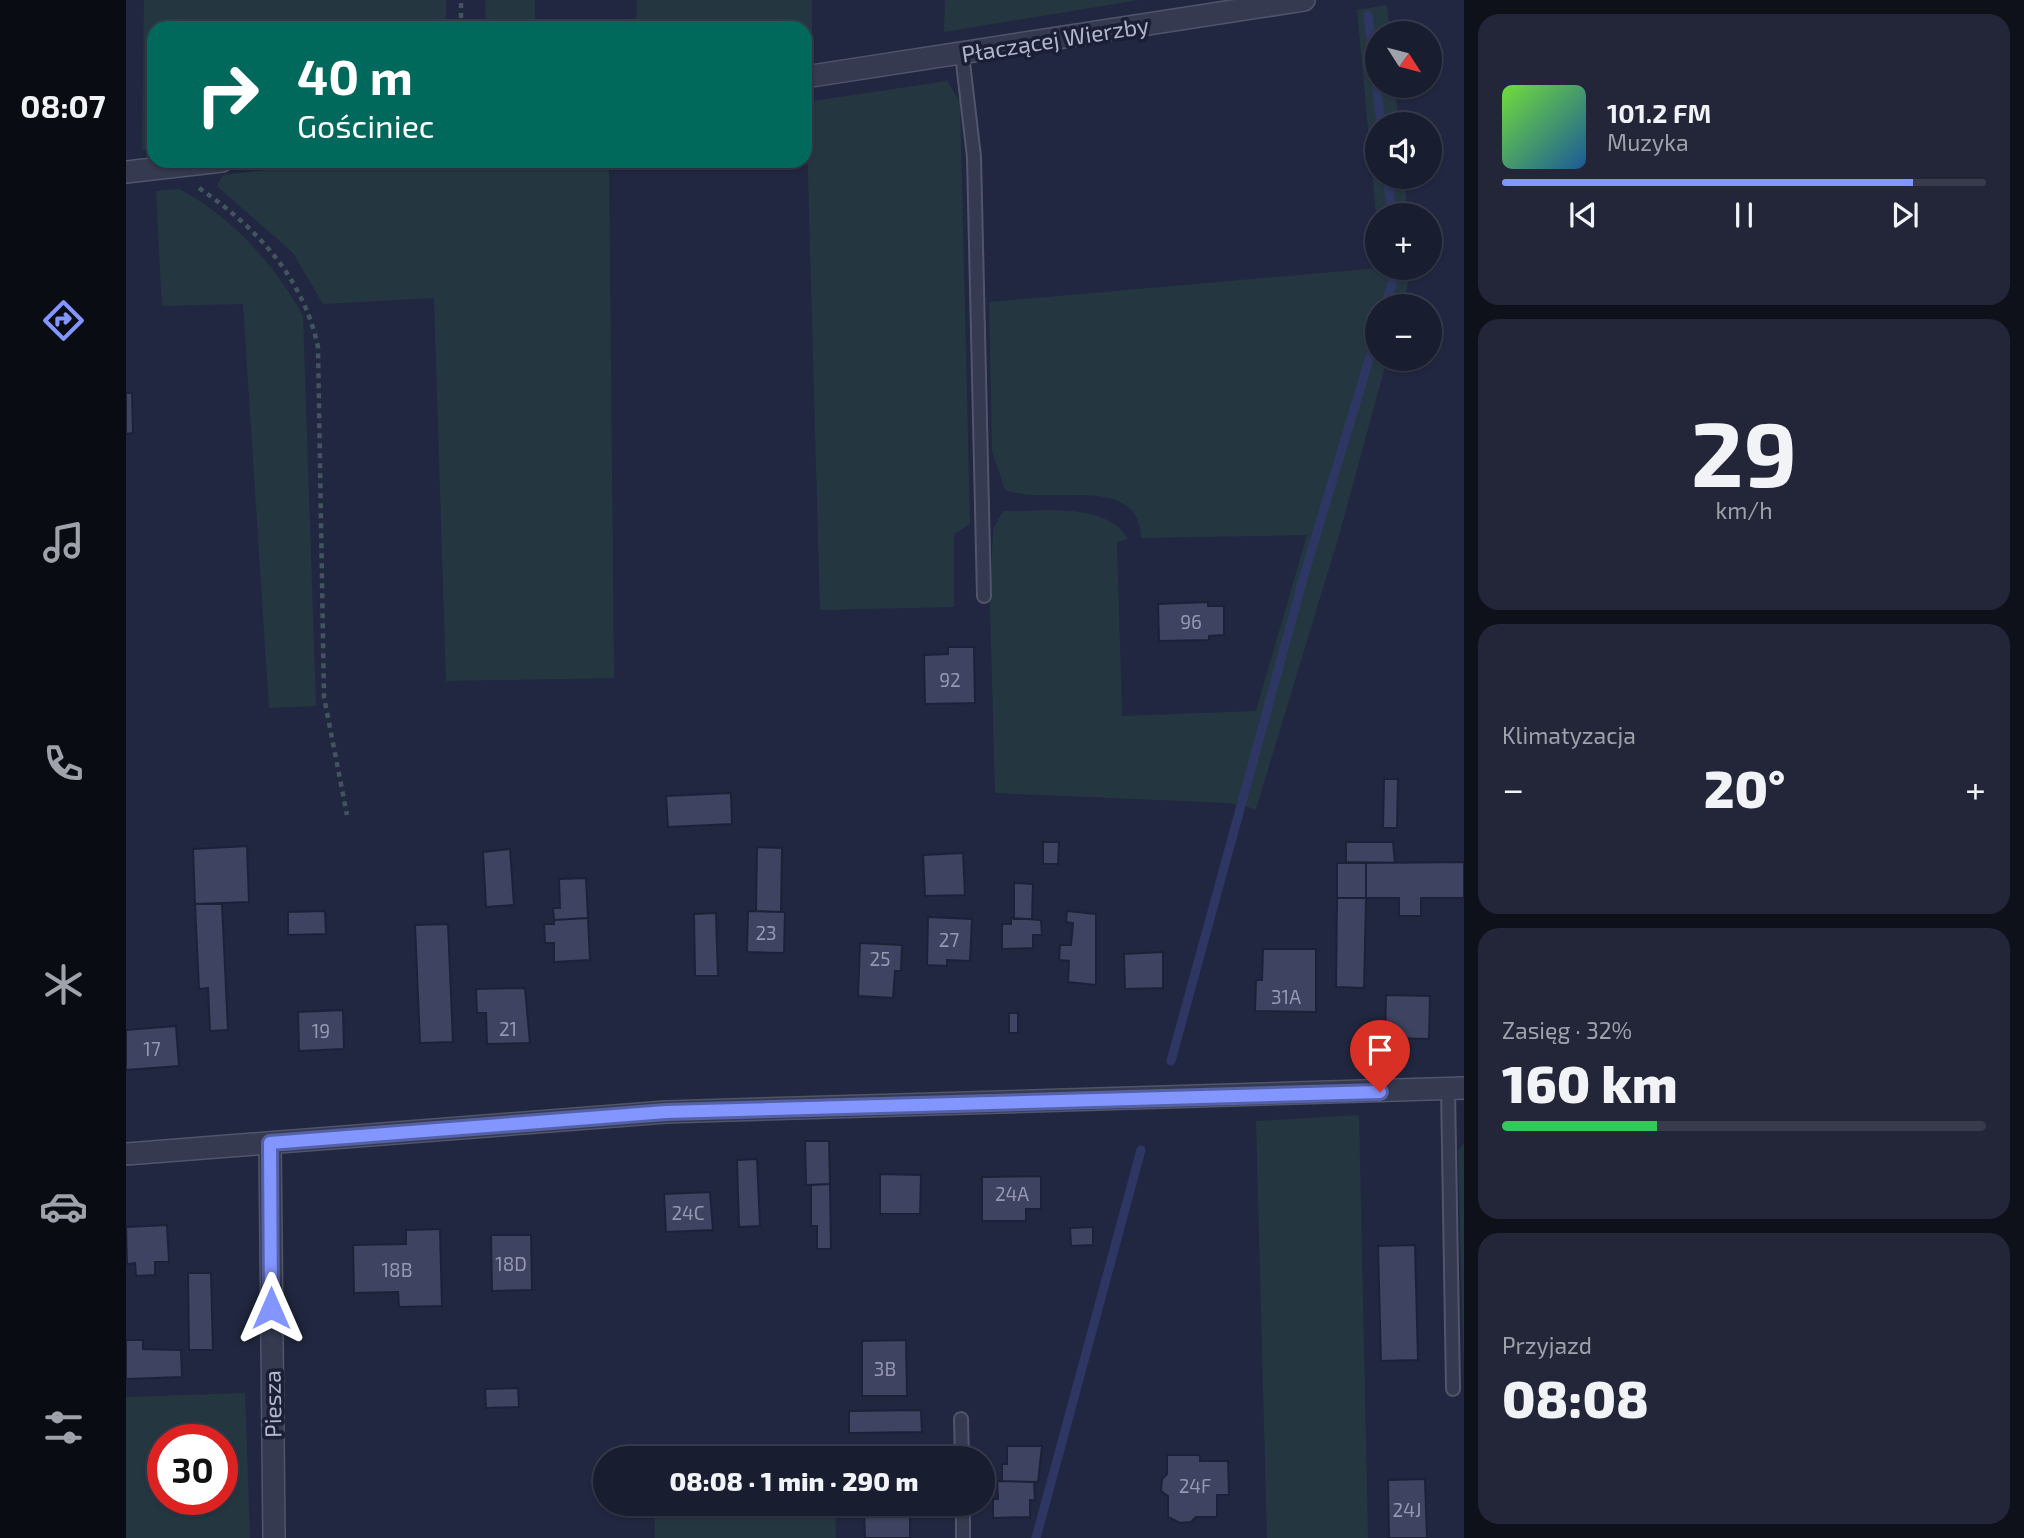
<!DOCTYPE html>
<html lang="pl">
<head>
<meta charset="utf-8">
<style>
	body { margin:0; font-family:"Exo 2",sans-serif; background:#222638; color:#f1f3f6; height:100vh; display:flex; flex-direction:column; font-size:26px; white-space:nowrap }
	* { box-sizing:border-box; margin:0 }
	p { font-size:23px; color:#9fa2ab }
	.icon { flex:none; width:38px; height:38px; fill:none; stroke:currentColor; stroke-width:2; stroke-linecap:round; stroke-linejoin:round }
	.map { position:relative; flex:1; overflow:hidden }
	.details { display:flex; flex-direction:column; gap:14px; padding:14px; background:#0e101a; width:560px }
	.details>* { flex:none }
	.guide { position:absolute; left:21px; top:21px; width:665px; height:147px; border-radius:21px; box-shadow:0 2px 5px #0004,0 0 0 2px #373b4c; background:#00695c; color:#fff; overflow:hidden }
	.needle { width:46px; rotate:126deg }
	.tools { position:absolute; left:1239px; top:21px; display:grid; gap:14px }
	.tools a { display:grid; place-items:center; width:77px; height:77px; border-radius:50%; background:#191d30; box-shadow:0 2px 5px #0004,0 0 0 2px #373b4c; font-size:35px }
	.speed { position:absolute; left:21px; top:1424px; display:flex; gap:14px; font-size:35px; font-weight:700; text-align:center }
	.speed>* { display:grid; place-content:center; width:91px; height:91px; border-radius:50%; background:#191d30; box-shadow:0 2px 5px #0004,0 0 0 2px #373b4c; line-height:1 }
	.speed .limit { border:10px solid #d22; background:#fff; color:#111 }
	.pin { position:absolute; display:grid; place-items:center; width:60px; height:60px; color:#fff; margin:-72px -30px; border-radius:50% 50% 50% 0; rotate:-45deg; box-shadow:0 0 7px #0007 }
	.pin .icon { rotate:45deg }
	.me { position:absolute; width:77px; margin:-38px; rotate:0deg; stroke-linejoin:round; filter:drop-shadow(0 0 5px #0008) }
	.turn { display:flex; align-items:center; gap:24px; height:147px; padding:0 35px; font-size:32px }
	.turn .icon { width:91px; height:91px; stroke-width:2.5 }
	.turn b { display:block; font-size:49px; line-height:60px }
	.big { font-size:52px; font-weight:800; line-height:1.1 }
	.details .card { flex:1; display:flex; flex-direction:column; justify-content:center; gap:10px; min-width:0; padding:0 24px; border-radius:21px; background:#222638 }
	.details .dial { align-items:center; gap:0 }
	.dial b { font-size:91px; line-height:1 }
	.song { display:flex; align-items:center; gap:21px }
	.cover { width:84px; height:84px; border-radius:10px; background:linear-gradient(135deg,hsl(100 70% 55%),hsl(210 70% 35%)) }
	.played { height:7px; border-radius:4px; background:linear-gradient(90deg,#8395ff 85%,#373b4c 85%) }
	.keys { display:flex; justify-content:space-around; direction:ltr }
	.heat { display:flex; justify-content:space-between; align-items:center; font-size:38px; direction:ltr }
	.charge { height:10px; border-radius:5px; background:linear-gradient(90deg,#34c759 32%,#373b4c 0) }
	.trip { position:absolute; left:467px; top:1446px; width:402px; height:70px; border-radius:35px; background:#191d30; box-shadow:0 2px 5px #0004,0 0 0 2px #373b4c; font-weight:800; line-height:70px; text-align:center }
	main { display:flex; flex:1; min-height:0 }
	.menu { display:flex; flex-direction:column; width:126px; justify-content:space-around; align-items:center; background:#0a0c13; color:#9fa2ab }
	.menu .icon { width:49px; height:49px }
	.menu .selected { color:#8395ff }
	.menu b { font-size:32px; color:#f1f3f6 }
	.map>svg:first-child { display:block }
	.green { fill:#243741; fill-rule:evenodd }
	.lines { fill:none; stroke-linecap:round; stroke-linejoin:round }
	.stream { stroke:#2e3763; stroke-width:9 }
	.building { fill:#3d4361; stroke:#1d2137; stroke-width:2 }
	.service-casing { stroke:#51556b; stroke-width:16 }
	.minor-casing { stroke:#51556b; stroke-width:24 }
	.tertiary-casing { stroke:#51556b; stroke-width:24 }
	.path { stroke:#42545e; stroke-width:4.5; stroke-dasharray:5 5; stroke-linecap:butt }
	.service { stroke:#363a50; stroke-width:12 }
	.minor { stroke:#363a50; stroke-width:21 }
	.tertiary { stroke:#363a50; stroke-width:21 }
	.route-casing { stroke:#5561a6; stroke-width:18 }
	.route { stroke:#8395ff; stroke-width:12 }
	.labels { text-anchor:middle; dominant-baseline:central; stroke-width:7; stroke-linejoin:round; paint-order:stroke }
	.number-label { font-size:19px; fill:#9598b0 }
	.street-label { font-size:23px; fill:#b2b5cb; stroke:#1b1f35 }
</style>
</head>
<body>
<main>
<nav class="menu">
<b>08:07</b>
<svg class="icon selected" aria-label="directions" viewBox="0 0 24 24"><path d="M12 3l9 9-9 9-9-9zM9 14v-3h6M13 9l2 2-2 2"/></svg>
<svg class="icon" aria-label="music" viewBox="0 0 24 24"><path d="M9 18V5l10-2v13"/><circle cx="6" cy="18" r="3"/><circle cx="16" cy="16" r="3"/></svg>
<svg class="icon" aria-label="phone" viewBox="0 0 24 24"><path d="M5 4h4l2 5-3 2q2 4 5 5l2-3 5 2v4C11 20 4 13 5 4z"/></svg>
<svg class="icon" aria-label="climate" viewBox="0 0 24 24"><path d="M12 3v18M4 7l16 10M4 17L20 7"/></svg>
<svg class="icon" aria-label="car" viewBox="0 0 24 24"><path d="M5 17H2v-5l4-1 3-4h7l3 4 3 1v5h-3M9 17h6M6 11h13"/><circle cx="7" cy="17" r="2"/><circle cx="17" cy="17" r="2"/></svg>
<svg class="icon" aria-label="filters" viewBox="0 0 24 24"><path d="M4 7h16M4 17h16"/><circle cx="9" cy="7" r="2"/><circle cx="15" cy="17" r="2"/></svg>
</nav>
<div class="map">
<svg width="1338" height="1538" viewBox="0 0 1338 1538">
	<rect width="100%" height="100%" fill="#212740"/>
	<path class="green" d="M18 0H320V28H28V148L16 150Z
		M359 0H409V28H360Z
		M511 0H686V52L679 53V28H510Z
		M819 0H1013L818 32Z
		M1261 5 1264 33H1251V86H1269L1273 124H1251V177H1278L1282 215H1251V225L1231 10Z
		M821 81 834 102 844 524 828 534V607L694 610 680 102Z
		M212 161H483L488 678 320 681 308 298 197 304 167 253 91 186 97 175Z
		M53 189C105 216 149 265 177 316L190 706 143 708 117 304 36 306 30 191Z
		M1252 268H1286L1276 306H1251V359H1261L1214 532 1130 809 1103 803 869 793 864 605 867 529 877 511C915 512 980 501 1002 539L991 542 996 716 1130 711 1181 535 1015 538C1013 471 924 507 879 490L866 451 863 302Z
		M1233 1115 1242 1538H1141L1130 1121Z
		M1338 1143V1381L1332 1151Z
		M119 1393 124 1538H0V1397ZM37 1440H96V1500H37Z
		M528 1503H709L710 1538H529Z"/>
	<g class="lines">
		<path class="stream" d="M1242 15 1255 124
			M1261 177 1266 215
			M1259 306 1271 268
			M1045 1061 1179 572 1251 333
			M910 1538 1015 1150"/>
	</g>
	<path class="building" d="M0 393H6L7 433 0 434Z
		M1082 602V606H1098V635L1083 636V640L1033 641 1032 604Z
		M822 647H848L849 703 799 704 798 655 822 654Z
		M1258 779H1272L1271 828H1257Z
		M605 793 606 824 542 827 540 796Z
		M917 842H933L932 864H917Z
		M1220 842H1267L1269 863 1220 862Z
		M121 846 123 902 69 904 67 849Z
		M631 847 656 848 655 912 630 911Z
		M384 849 388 905 360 907 357 852Z
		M837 853 839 895 799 896 797 855Z
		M1338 862V898H1295V916H1273V898H1240V863Z
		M1211 863H1240V898H1211Z
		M460 878 462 918 428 920 427 908H434L433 879Z
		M888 883 907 884 906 919H888Z
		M1211 898H1240L1238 988 1210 987Z
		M69 904H96L102 1030 84 1031 82 988 73 989Z
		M199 911 200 934 162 935V912Z
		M622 911 659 912 658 953 621 952Z
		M941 911 970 914V985L942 982 943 961 933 960 934 945H945L947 923 940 922Z
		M590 913 592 976H569L568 914Z
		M802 917 846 919 844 961 821 960V966L801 965Z
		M462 918 464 960 428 962V943H419L418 924H428V920Z
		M885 918 915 920 916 935H907V948L876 949V924H885Z
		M322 924 327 1042 294 1043 289 925Z
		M734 943 776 945 775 971H769L767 998 732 996Z
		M1137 949H1190V1012L1129 1011 1130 980H1136Z
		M1037 952V988L999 989 998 954Z
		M399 988 404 1043 361 1044 360 1013H351L350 989Z
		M1260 995 1304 996 1303 1039 1259 1038Z
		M217 1010 218 1049 173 1051 172 1012Z
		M883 1013H892V1033H883Z
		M50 1026 53 1066 0 1070V1030Z
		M679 1141H703L704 1184 680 1185Z
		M631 1159 634 1226 613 1227 611 1160Z
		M754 1174 795 1175 794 1214H754Z
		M915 1176V1209H900V1221H856V1177Z
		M704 1184 705 1249H691V1226H685V1185Z
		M584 1192 587 1230 540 1232 538 1194Z
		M41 1225 43 1262H29V1275L10 1276 9 1263 1 1264 0 1227Z
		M967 1227V1245L945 1246 944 1228Z
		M314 1229 316 1306 273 1307 272 1292 228 1293 227 1245 280 1244V1230Z
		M365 1235H405L406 1290 366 1291Z
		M1289 1245 1292 1360 1255 1361 1252 1246Z
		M62 1273H85L87 1350H63Z
		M0 1340H17V1349L55 1350 56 1377 0 1379Z
		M780 1340 781 1396H736V1341Z
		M392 1388 393 1407 360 1408 359 1389Z
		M795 1410 796 1432 723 1433V1411Z
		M881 1446H916L912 1482 876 1481V1464H881Z
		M1041 1455H1074V1461H1102L1103 1495H1091V1517H1070L1065 1522 1054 1523 1042 1517V1496L1035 1491 1036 1479 1041 1474Z
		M1299 1479 1301 1538H1263L1262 1480Z
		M871 1481 908 1482 909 1500H904V1517L867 1518V1499H872Z
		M745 1511 784 1512V1538H739L738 1513Z"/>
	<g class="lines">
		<g class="service-casing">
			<path id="service" d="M836 54 848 157 858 596
				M1322 1089 1327 1389
				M835 1419 836 1458
				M837 1503V1538"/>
		</g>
		<g class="minor-casing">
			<path id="minor" d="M679 77 1178 0
				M0 172 96 161
				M144 1143 148 1538"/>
		</g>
		<g class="tertiary-casing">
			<path id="tertiary" d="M0 1154 540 1112 1338 1088"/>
		</g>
		<path class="path" d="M335 28V0
			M73 188C131 228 177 277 192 347L198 697 221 815"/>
		<use href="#service" class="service"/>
		<use href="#minor" class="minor"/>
		<use href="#tertiary" class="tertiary"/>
	</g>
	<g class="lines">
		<g class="route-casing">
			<path id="route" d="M145 1308 144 1143 540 1112 1254 1092"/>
		</g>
		<use href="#route" class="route"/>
	</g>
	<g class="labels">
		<g class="number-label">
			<text x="1065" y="621">96</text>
			<text x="824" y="679">92</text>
			<text x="640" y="932">23</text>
			<text x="823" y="939">27</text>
			<text x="754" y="958">25</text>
			<text x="1160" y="996">31A</text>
			<text x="382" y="1028">21</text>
			<text x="195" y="1030">19</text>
			<text x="26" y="1048">17</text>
			<text x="886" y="1193">24A</text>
			<text x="562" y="1212">24C</text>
			<text x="385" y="1263">18D</text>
			<text x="271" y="1269">18B</text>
			<text x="759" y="1368">3B</text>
			<text x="1069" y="1485">24F</text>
			<text x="1281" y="1509">24J</text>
		</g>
		<g class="street-label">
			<text transform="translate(929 39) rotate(-9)">Płaczącej Wierzby</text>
			<text transform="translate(146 1404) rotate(-91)">Piesza</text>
		</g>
	</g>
</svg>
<div class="tools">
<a><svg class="needle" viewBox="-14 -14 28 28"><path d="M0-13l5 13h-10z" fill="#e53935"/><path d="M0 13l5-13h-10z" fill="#9fa2ab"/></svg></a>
<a><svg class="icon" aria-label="sound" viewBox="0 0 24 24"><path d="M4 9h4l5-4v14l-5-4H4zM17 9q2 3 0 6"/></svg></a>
<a>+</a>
<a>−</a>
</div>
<div class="speed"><div class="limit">30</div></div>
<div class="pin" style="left:1254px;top:1092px;background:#d93025"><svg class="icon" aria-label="arrive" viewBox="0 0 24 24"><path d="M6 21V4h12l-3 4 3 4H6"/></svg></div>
<svg class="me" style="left:145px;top:1308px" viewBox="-20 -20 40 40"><path d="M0-17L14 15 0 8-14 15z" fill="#8395ff" stroke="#fff" stroke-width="4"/></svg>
<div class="trip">08:08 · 1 min · 290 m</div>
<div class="guide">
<div class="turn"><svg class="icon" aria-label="right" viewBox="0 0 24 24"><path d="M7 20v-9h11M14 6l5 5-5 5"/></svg><div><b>40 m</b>Gościniec</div></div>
</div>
</div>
<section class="details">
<div class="card">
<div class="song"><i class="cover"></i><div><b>101.2 FM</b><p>Muzyka</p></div></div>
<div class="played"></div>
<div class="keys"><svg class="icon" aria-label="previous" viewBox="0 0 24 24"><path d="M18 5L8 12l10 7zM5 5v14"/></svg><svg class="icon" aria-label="pause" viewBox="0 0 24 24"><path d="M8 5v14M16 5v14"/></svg><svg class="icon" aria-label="next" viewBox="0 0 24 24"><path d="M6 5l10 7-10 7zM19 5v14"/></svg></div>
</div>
<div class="card dial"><b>29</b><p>km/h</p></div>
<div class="card"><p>Klimatyzacja</p>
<div class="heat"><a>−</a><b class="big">20°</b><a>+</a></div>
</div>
<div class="card"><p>Zasięg · 32%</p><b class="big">160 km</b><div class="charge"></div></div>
<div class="card"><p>Przyjazd</p><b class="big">08:08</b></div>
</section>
</main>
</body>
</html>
